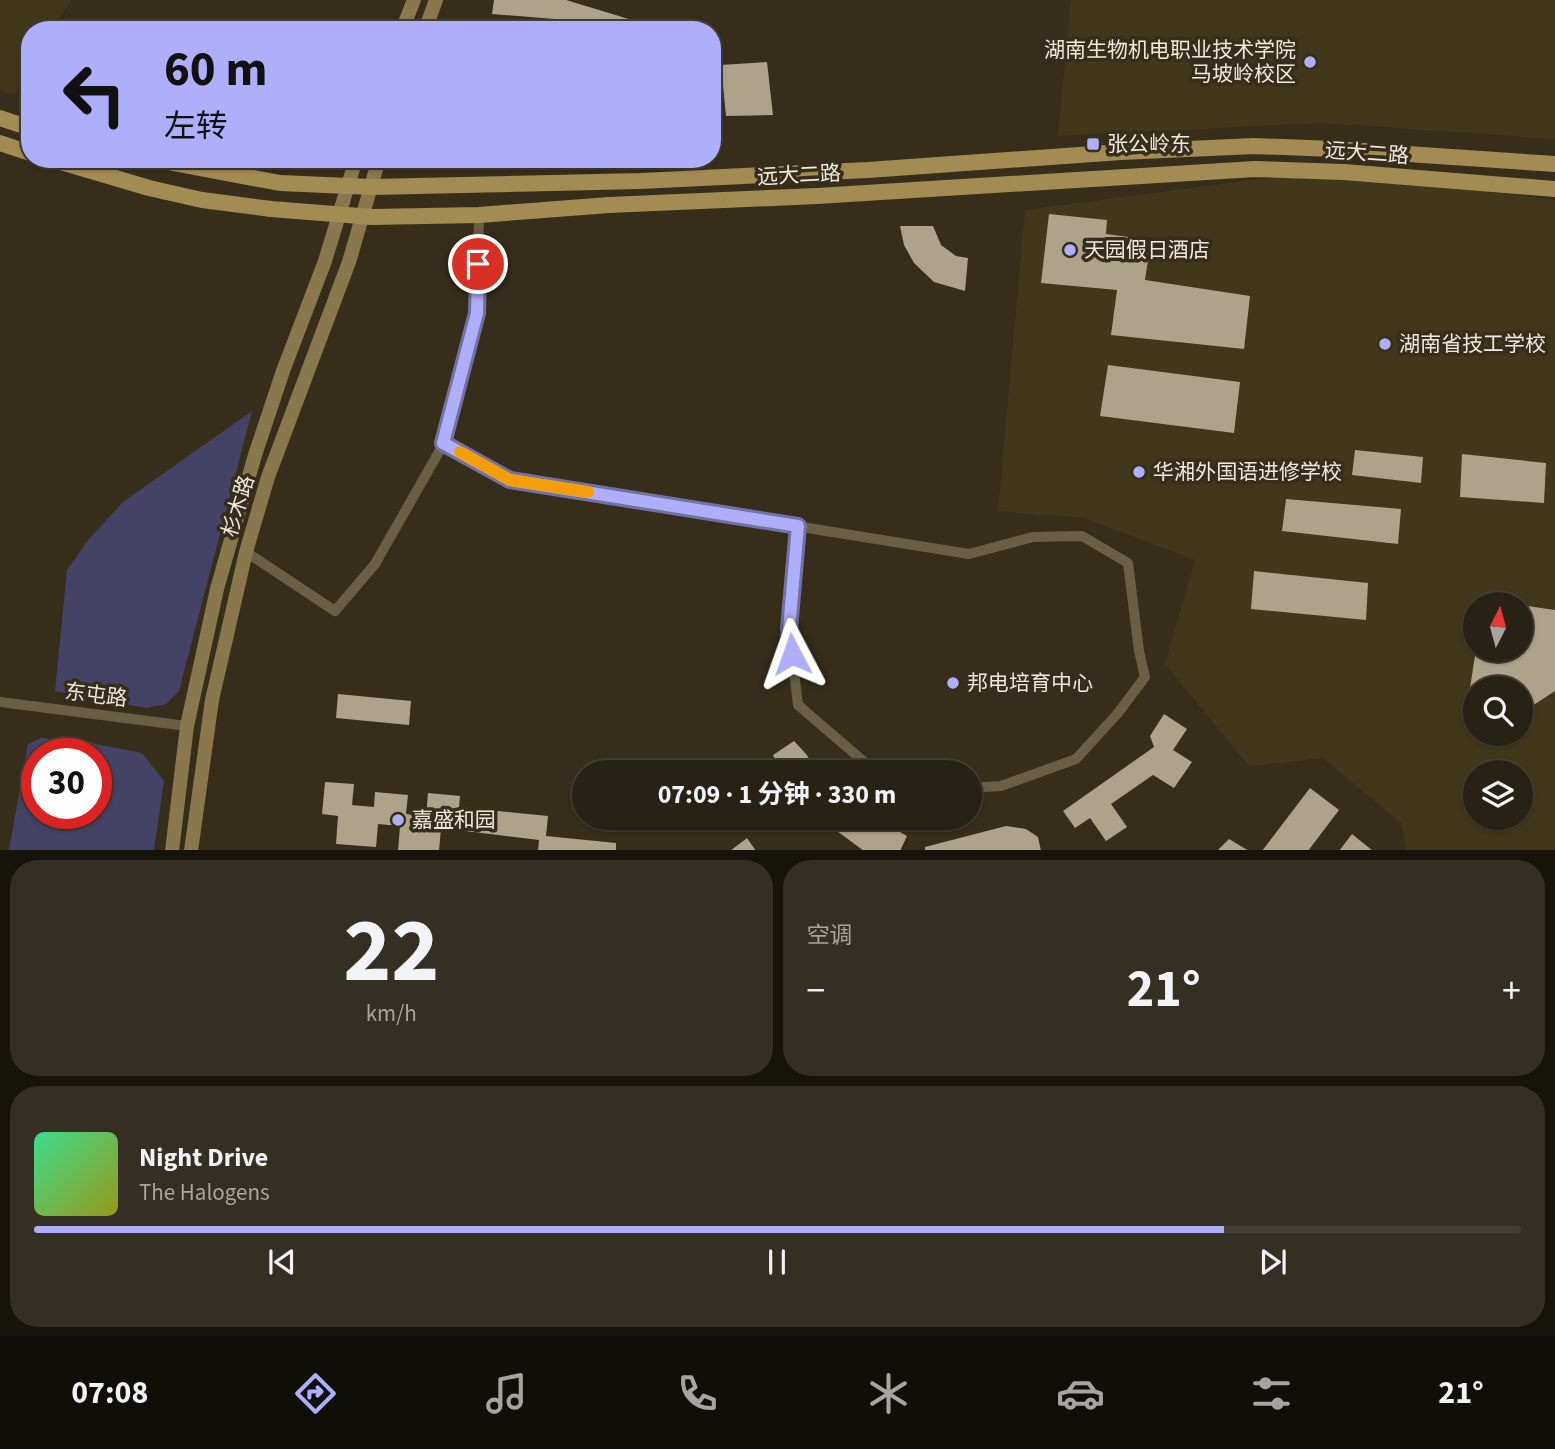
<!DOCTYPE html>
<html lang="zh">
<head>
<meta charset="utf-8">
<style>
	body { margin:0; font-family:"Source Sans 3","Noto Sans SC",sans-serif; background:#342f22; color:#f1f3f6; height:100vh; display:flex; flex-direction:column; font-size:26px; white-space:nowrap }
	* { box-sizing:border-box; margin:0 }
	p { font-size:23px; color:#a5a4a0 }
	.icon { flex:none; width:38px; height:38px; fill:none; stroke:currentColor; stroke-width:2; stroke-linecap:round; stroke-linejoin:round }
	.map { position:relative; height:850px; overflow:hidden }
	.side { display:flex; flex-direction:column; gap:10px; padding:10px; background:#16130b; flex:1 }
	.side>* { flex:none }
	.banner { position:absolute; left:21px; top:21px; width:700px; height:147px; border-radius:28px; box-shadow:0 2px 5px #0004,0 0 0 2px #443f34; background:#aeaefa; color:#111; overflow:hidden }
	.needle { width:46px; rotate:6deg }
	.controls { position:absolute; left:1463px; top:592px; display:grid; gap:14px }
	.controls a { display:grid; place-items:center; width:70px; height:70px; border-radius:50%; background:#282214; box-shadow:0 2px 5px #0004,0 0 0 2px #443f34; font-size:35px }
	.speed { position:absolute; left:21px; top:738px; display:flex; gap:14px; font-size:35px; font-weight:700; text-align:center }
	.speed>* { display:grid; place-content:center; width:91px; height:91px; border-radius:50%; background:#282214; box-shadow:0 2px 5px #0004,0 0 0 2px #443f34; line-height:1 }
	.speed .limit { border:10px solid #d22; background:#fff; color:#111 }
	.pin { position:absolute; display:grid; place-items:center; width:60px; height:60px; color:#fff; margin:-30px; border:4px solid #fff; border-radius:50%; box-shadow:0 2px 7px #0007 }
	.me { position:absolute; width:77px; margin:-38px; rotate:356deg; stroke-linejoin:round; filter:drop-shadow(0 0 5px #0008) }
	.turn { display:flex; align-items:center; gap:24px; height:147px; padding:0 28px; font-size:32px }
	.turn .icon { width:91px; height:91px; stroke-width:2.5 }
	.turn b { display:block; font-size:49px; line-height:60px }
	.big { font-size:52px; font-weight:700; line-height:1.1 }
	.side .card { flex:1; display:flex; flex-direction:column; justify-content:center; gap:10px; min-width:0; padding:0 24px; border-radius:28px; background:#342f22 }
	.side .dial { align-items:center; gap:0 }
	.dial b { font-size:91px; line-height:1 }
	.song { display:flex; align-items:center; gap:21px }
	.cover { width:84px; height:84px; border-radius:10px; background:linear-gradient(135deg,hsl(150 70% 55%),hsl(60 70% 35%)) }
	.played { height:7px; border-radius:4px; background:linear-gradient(90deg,#aeaefa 80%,#443f34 80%) }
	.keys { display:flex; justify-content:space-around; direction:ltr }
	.heat { display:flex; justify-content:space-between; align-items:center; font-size:38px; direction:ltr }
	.side .tiles { flex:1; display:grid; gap:10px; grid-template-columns:1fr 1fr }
	.card:last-child { grid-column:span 2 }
	.trip { position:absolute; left:572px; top:760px; width:410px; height:70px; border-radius:35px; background:#282214; box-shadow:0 2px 5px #0004,0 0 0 2px #443f34; font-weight:700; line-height:70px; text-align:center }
	.menu { display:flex; height:112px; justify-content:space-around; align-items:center; background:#100e08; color:#a5a4a0 }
	.menu .icon { width:49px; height:49px }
	.menu .active { color:#aeaefa }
	.menu b { font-size:32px; color:#f1f3f6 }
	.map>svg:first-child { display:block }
	.built { fill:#41371b; fill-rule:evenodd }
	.green { fill:#444366; fill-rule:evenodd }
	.building { fill:#ada38b }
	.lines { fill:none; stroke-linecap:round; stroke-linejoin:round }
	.minor { stroke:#695f44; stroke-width:10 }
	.secondary { stroke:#89784e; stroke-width:14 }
	.primary { stroke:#a28c54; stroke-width:16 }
	.route-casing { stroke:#7171a2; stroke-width:18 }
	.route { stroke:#aeaefa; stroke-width:12 }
	.slow { stroke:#f59e0b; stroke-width:12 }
	.poi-dot { fill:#aeaefa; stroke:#362e1a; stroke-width:2.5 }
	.labels { text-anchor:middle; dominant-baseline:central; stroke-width:7; stroke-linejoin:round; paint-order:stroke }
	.poi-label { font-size:21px; fill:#eee9dc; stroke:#362e1a; text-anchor:start }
	.street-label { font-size:21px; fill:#eee9dc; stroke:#362e1a }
</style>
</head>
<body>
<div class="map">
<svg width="1555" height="851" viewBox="0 0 1555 851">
	<rect width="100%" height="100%" fill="#362e1a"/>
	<path class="built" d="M0 0H71L53 30H30V69L14 95 0 90Z
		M1071 0H1555V139L1324 123 1058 136Z
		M1320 171 1555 200V850H1406L1401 823 1323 758 1249 766 1165 664 1195 560 1084 518 998 511 1025 210ZM1475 604H1521V649H1475ZM1475 688H1521V733H1475ZM1475 772H1521V817H1475Z"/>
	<path class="green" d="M252 411 179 691 166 704 146 708 55 691 67 570 89 539 123 502Z
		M41 738 86 742 142 753 164 781 154 850H9L28 744ZM37 754H96V814H37Z"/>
	<path class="building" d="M494 0H566L655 27V30H567L553 26 555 19 492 14Z
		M767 62 773 115 726 116 721 65Z
		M1049 214 1107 220 1106 234 1151 240 1145 280 1250 296 1244 349 1111 335 1117 290 1041 283Z
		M900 226H933L941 245 956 256 968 258 965 291 934 282 914 263 904 245Z
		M1108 365 1240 382 1234 433 1100 416Z
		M1355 450 1423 457 1421 483 1352 475Z
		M1462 454 1546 463 1544 503 1460 497Z
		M1286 499 1401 509 1398 544 1282 531Z
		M1254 571 1368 583 1366 620 1251 609Z
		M1521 605 1555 610V691L1529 708 1521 709V688H1470L1476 649H1521Z
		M338 694 411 701 409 725 336 718Z
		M1164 714 1187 729 1173 750 1192 762 1174 788 1153 775 1111 804 1127 827 1106 841 1090 818 1075 828 1063 811 1154 747 1150 736Z
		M794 741 806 754 818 772H780L773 755Z
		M325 782 354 784 352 805 374 807 375 792 408 795 406 814 426 816 428 793 460 796 459 807 548 816 546 836 616 843V851H538L539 840 441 828 439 851H398L400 826 378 824 376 847 336 844 338 816 322 814Z
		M1310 788 1339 810 1308 851H1262Z
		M818 817H874L907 836 900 851H864Z
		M1006 826 1026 829 1038 837 1041 851H925V847Z
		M1352 834 1373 851H1339Z
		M747 838 756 851H730Z
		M1229 839 1249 851H1217Z"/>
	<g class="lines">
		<path class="minor" d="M444 443 510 480 969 554 1033 537 1082 536 1128 563 1139 651 1145 677 1118 713 1076 759 1001 786 970 788
			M798 526 789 629 798 705 869 766 882 772
			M246 552 335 611 375 564 444 443 477 313 479 215
			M0 702 187 726"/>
		<path class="secondary" d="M402 30 414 0
			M425 30 436 0
			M172 851 187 726 217 589 255 455 283 371 325 261 356 159
			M191 851 212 700 246 552 268 477 349 262 379 159"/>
		<path class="primary" d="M0 118 30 128
			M0 143 30 153
			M51 159 149 188 202 200 271 209 372 217 479 215 609 205 817 196 1255 169 1344 172 1555 189
			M152 159 280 183 371 187 640 181 868 170 1121 152 1254 146 1334 149 1555 164"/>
	</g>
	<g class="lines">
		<g class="route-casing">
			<path id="route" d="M478 264 477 313 443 443 510 480 798 526 789 629 792 654"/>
		</g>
		<use href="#route" class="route"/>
		<path class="slow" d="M460 452 510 480 588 492"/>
	</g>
	<g class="poi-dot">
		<circle cx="1310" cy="62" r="7"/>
		<rect x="1086" y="137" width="14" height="14" rx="3.5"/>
		<circle cx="1070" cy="250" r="7"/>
		<circle cx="1385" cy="344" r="7"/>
		<circle cx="1139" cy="472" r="7"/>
		<circle cx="953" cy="683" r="7"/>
		<circle cx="398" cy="820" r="7"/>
	</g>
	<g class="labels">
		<g class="poi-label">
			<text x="1296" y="50" text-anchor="end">湖南生物机电职业技术学院<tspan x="1296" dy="24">马坡岭校区</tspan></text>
			<text x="1107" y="144">张公岭东</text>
			<text x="1084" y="250">天园假日酒店</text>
			<text x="1399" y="344">湖南省技工学校</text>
			<text x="1153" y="472">华湘外国语进修学校</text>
			<text x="967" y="683">邦电培育中心</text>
			<text x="412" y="820">嘉盛和园</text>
		</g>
		<g class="street-label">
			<text transform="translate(1367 153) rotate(4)">远大二路</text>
			<text transform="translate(799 175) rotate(-3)">远大二路</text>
			<text transform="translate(238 506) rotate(-73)">杉木路</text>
			<text transform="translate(96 695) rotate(7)">东屯路</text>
		</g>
	</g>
</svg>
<div class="controls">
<a><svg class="needle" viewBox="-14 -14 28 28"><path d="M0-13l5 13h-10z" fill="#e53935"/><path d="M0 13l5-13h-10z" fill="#a5a4a0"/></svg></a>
<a><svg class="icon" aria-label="search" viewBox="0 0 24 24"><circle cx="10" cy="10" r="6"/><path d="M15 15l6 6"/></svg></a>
<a><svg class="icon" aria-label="layers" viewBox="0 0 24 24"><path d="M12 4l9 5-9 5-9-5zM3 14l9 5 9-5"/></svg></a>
</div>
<div class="speed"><div class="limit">30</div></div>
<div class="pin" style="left:478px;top:264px;background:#d93025"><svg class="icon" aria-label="arrive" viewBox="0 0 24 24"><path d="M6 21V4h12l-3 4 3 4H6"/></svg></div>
<svg class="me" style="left:792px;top:654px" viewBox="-20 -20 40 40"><path d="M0-17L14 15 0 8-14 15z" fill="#aeaefa" stroke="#fff" stroke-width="4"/></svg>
<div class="trip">07:09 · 1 分钟 · 330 m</div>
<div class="banner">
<div class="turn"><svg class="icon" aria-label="left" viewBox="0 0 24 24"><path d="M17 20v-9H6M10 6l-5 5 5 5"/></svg><div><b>60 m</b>左转</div></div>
</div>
</div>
<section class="side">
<div class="tiles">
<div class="card dial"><b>22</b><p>km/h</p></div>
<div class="card"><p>空调</p>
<div class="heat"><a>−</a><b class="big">21°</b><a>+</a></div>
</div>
<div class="card">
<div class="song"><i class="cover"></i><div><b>Night Drive</b><p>The Halogens</p></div></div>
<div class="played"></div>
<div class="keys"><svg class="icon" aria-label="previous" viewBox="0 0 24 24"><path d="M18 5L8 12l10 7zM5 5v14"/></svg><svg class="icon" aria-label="pause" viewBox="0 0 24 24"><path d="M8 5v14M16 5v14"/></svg><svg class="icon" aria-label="next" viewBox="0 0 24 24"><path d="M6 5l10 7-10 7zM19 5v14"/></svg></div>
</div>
</div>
</section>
<nav class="menu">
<b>07:08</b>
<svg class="icon active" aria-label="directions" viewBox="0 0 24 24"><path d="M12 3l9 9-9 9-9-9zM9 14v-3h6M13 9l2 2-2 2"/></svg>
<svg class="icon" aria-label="music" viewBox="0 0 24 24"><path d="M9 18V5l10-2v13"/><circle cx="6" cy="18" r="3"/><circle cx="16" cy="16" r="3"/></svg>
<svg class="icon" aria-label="phone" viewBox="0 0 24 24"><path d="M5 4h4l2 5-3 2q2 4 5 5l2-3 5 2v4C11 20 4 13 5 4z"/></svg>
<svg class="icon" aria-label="climate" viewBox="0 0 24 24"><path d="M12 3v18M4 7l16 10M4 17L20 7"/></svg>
<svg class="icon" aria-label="car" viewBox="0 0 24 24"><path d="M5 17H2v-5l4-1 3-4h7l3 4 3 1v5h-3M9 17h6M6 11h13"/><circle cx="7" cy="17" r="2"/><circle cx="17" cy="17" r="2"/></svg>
<svg class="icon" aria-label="filters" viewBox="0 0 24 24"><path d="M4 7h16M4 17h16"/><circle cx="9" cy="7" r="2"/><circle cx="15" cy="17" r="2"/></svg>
<b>21°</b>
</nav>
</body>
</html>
